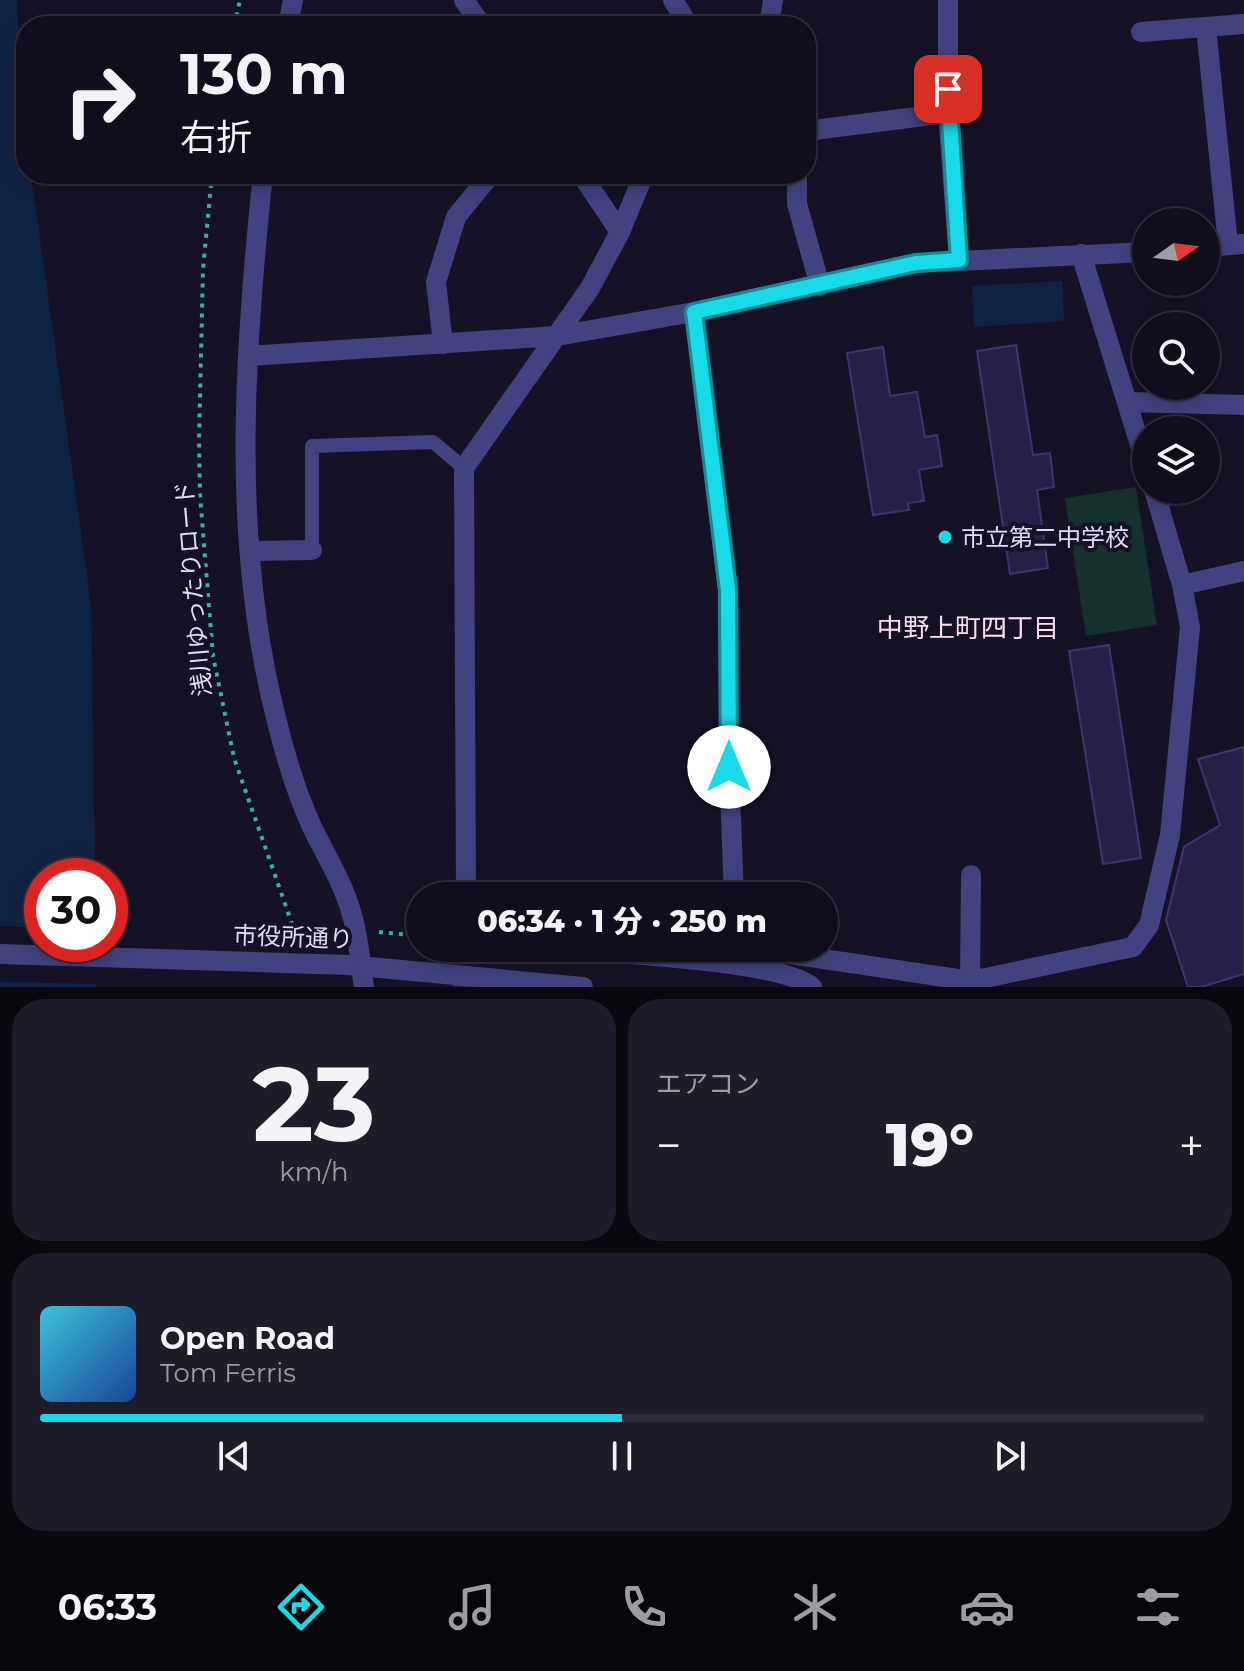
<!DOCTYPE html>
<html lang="ja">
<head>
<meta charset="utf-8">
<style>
	body { margin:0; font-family:Montserrat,"Noto Sans JP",sans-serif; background:#1e1c29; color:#f1f3f6; height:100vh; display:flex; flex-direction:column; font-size:30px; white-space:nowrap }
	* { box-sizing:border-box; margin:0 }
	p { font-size:26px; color:#9c9ca3 }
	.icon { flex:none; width:44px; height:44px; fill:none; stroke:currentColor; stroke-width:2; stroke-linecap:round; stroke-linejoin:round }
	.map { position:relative; height:987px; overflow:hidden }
	.panel { display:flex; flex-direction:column; gap:12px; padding:12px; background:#09080f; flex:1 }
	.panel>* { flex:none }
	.hud { position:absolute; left:16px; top:16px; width:800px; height:168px; border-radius:32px; box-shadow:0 4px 20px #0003,0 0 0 2px #302e3b; background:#100e1c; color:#f1f3f6; overflow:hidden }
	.needle { width:52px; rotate:76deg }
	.fabs { position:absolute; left:1132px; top:208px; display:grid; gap:16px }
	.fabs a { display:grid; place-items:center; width:88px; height:88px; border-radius:50%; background:#100e1c; box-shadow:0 4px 20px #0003,0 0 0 2px #302e3b; font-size:40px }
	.speed { position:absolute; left:24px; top:858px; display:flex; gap:16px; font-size:40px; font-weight:700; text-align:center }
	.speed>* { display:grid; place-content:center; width:104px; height:104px; border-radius:50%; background:#100e1c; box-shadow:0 4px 20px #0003,0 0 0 2px #302e3b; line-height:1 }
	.speed .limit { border:12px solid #d22; background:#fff; color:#111 }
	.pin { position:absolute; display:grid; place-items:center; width:68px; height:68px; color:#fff; margin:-34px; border-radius:16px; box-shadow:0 4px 12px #0006 }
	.me { position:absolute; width:88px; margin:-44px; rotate:0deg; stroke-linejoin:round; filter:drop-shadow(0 0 6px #0008) }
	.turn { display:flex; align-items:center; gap:28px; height:168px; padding:0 32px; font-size:36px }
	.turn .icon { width:104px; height:104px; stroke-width:2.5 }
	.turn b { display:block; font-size:56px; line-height:68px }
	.big { font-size:60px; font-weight:800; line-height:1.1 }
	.panel .tile { flex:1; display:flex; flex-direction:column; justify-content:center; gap:12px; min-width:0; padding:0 28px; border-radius:32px; background:#1e1c29 }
	.panel .dial { align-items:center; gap:0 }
	.dial b { font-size:104px; line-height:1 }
	.song { display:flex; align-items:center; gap:24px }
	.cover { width:96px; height:96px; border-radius:12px; background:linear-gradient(135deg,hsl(190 70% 55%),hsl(220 70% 35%)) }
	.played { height:8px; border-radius:4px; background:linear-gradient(90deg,#19dae9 50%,#302e3b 50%) }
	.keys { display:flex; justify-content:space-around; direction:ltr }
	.heat { display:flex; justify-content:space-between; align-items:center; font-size:44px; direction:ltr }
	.panel .tiles { flex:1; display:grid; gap:12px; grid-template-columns:1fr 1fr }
	.tile:last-child { grid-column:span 2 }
	.trip { position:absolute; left:406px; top:882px; width:432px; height:80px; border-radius:40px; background:#100e1c; box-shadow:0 4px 20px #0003,0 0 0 2px #302e3b; font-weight:800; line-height:80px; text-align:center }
	.tab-bar { display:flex; height:128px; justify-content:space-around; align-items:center; background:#06060b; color:#9c9ca3 }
	.tab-bar .icon { width:56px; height:56px }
	.tab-bar .current { color:#19dae9 }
	.tab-bar b { font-size:36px; color:#f1f3f6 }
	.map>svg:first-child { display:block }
	.green { fill:#16302e }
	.water { fill:#102342 }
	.pier { fill:#151226 }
	.building { fill:#262046; stroke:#3e346f; stroke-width:2 }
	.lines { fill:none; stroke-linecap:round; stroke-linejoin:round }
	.minor-tunnel { stroke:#333046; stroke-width:20; stroke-dasharray:20 10; stroke-linecap:butt }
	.path { stroke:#3cafa4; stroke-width:4; stroke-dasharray:4 6; stroke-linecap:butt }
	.service { stroke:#424281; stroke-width:14 }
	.minor { stroke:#424281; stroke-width:20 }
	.tertiary { stroke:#424281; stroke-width:20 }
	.tertiary-bridge { stroke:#424281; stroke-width:20 }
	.route-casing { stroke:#108e97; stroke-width:20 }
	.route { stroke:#19dae9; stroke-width:14 }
	.poi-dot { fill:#19dae9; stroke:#151226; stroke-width:3 }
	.labels { text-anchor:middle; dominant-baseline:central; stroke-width:8; stroke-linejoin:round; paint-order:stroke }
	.poi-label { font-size:24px; fill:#dedbfc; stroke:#151226; text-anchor:start }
	.street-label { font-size:24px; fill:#dedbfc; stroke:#151226 }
	.neighbourhood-label { font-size:26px; fill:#fcddf1; stroke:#151226 }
</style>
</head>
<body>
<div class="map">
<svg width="1244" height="987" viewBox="0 0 1244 987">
	<rect width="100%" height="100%" fill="#151226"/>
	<path class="green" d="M1136 487 1157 625 1086 636 1065 498Z"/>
	<path class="water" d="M0 0H17L26 174H31L91 605 95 876H42V944H96L97 987H0Z
		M1062 281 1064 321 974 327 972 286Z"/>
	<path class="pier" d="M0 926 42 928V944H100L101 984 0 982Z"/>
	<path class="building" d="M1016 345 1033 455 1050 453 1054 487 1037 490 1048 568 1010 574 977 351Z
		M883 347 890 396 917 392 925 437 937 435 942 466 919 470 924 501 908 503 909 510 873 515 847 353Z
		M1109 645 1141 858 1103 864 1069 651Z
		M1244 747V974L1201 987H1188L1166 920 1184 847 1220 825 1198 759Z"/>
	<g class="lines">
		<path class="minor-tunnel" d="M463 987 465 948"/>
		<path class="path" d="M234 26 240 0
			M212 174 203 269 199 440 200 495 213 656 234 758 298 941
			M379 932 420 936"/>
		<path class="service" d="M312 550V446L433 442 464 468"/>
		<path class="minor" d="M464 0 482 26
			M673 0 689 26
			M948 0V113L959 260
			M288 26 293 0
			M769 26 773 0
			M1206 27 1228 245
			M1141 32 1244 24
			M806 131 948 113
			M263 174C244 353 231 541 276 718 285 755 296 792 312 827 326 856 344 884 352 915 359 938 360 963 364 987
			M581 174 620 232
			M797 174V204L820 286
			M1206 247 1244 244
			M1081 254 1146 464
			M694 312 728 590 729 767 734 896
			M443 344 436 282 456 217 491 174
			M248 356 557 336 694 312 916 263 1146 252
			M1128 402 1244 405
			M250 551 312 550
			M1182 585 1244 571
			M466 896 464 468 590 288 620 232 644 174
			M554 948C603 953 782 960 812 987
			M750 948 971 981 1133 947 1149 925 1170 835 1190 627 1182 585 1154 490
			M970 987 971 875"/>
		<path class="tertiary" d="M348 965 583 987"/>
		<path class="tertiary-bridge" d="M0 954 348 965"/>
	</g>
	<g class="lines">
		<g class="route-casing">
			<path id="route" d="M729 767 728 590 694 312 916 263 959 260 948 89"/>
		</g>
		<use href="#route" class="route"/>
	</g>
	<circle class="poi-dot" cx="945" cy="537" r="8"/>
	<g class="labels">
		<g class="poi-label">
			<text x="961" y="537">市立第二中学校</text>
		</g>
		<g class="street-label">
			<text transform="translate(193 589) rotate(-95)">浅川ゆったりロード</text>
			<text transform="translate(293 937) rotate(2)">市役所通り</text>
		</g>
		<g class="neighbourhood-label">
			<text x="968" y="628">中野上町四丁目</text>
		</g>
	</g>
</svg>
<div class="fabs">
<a><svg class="needle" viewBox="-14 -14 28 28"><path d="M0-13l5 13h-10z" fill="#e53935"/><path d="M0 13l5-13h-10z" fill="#9c9ca3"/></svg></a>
<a><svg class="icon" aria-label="search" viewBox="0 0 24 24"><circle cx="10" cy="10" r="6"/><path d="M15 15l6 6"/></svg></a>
<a><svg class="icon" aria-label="layers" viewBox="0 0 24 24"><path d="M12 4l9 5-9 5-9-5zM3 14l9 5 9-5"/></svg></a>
</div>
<div class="speed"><div class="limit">30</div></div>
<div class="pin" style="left:948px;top:89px;background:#d93025"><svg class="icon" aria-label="arrive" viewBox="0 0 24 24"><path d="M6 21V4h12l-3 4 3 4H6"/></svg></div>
<svg class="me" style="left:729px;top:767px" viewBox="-20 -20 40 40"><circle r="19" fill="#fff"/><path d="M0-13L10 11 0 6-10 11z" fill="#19dae9"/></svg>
<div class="trip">06:34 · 1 分 · 250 m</div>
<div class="hud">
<div class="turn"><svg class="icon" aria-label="right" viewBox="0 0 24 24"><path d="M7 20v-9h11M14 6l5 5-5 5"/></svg><div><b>130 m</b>右折</div></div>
</div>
</div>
<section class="panel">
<div class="tiles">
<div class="tile dial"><b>23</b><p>km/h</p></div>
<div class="tile"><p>エアコン</p>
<div class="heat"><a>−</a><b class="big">19°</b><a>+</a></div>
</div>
<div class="tile">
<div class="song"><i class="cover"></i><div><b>Open Road</b><p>Tom Ferris</p></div></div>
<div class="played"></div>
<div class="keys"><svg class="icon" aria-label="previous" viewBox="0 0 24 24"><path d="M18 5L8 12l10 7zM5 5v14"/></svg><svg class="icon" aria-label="pause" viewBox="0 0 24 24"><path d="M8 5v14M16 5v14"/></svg><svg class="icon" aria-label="next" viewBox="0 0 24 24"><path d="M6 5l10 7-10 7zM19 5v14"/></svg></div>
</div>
</div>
</section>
<nav class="tab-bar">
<b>06:33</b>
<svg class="icon current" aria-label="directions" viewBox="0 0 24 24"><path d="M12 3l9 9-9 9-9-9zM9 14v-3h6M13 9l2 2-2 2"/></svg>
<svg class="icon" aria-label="music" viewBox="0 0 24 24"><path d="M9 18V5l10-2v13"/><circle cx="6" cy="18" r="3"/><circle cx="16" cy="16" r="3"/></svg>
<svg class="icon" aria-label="phone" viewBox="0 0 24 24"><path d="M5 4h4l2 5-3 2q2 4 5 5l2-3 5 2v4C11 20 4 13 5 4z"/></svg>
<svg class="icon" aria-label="climate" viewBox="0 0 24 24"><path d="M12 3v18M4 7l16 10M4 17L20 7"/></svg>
<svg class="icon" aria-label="car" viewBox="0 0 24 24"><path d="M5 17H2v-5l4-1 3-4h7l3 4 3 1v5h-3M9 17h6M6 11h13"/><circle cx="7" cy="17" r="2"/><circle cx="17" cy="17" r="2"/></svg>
<svg class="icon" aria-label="filters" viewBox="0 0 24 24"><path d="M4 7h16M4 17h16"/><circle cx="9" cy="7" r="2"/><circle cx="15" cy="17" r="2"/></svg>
</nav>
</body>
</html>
